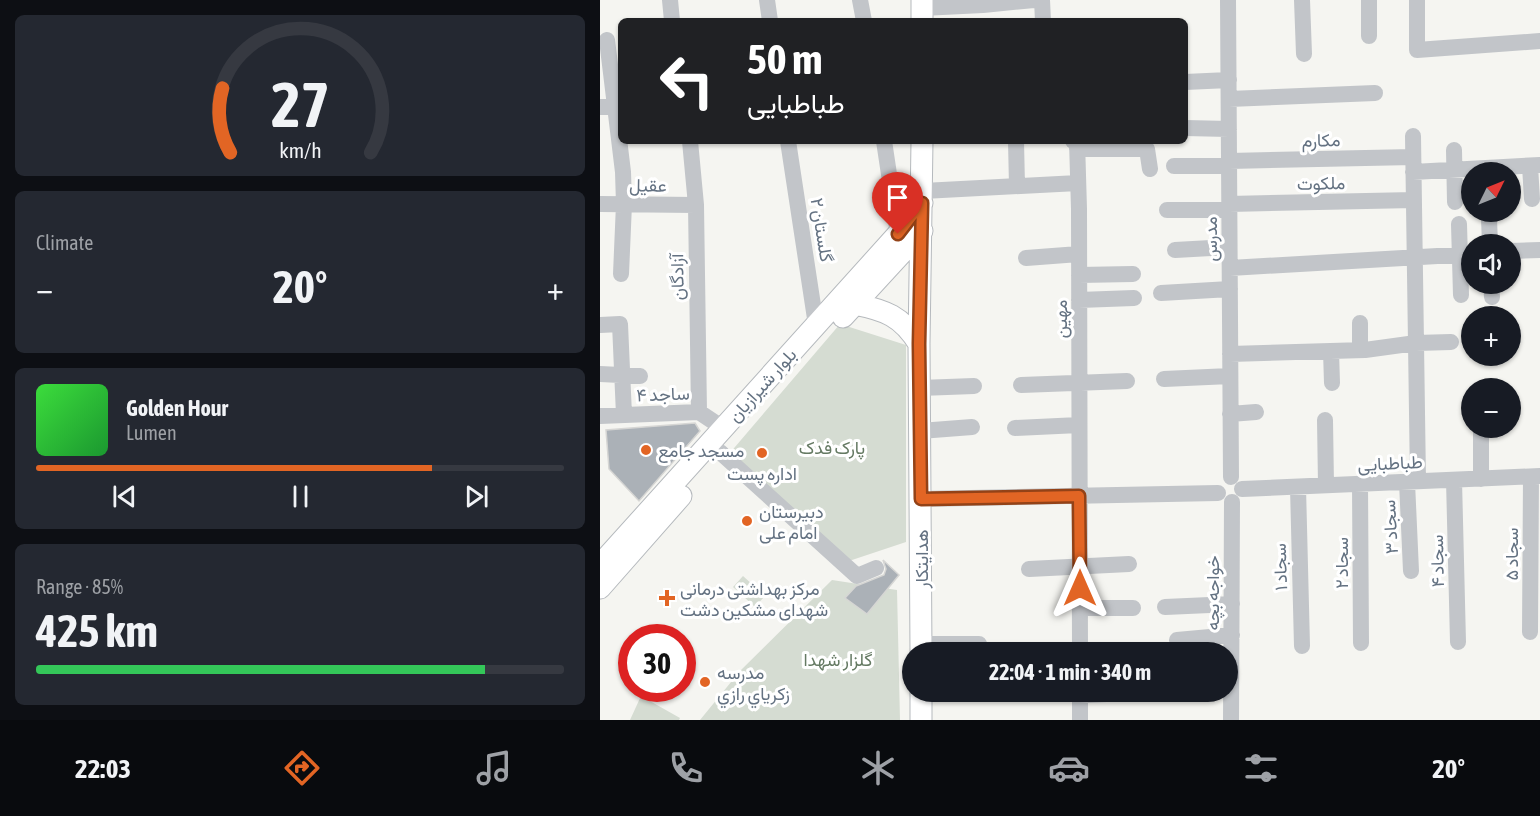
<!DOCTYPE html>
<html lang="en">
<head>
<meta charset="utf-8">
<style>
	body { margin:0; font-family:"Asap Condensed",Vazirmatn,sans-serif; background:#242831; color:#f1f3f6; height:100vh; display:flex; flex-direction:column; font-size:22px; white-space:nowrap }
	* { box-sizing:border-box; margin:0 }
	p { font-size:20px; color:#9ea1a6 }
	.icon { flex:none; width:33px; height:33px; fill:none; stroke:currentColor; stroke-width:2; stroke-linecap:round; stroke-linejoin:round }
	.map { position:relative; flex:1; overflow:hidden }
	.details { display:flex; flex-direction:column; gap:15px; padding:15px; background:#0d0f14; width:600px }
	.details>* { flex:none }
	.top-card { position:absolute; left:18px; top:18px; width:570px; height:126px; border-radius:9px; box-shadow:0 2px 4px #0004; background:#202124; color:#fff; overflow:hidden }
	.needle { width:39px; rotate:47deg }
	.fabs { position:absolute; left:861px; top:162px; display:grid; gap:12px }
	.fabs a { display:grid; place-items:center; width:60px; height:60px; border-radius:50%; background:#171b24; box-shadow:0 2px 4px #0004; font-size:30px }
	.speed { position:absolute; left:18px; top:624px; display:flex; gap:12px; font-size:30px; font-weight:700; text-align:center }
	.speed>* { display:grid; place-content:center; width:78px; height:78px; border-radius:50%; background:#171b24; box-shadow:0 2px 4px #0004; line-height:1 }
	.speed .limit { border:9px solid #d22; background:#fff; color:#111 }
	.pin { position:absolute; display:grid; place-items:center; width:51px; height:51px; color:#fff; margin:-62px -26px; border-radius:50% 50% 50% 0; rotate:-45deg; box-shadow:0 0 6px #0007 }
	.pin .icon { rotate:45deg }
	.me { position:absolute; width:66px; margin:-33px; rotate:0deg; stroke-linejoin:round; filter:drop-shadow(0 0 4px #0008) }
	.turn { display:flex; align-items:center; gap:21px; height:126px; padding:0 30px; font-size:27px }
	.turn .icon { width:78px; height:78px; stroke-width:2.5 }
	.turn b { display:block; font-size:42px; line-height:51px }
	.big { font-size:45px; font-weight:700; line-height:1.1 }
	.details .card { flex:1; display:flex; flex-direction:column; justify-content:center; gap:9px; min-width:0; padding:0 21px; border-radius:9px; background:#242831 }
	.details .dial { align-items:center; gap:0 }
	.dial svg { height:156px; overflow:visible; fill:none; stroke:#363941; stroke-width:7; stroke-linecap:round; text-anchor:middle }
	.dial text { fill:#f1f3f6; stroke:none }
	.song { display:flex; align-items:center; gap:18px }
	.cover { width:72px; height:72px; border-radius:9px; background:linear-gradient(135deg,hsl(120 70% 55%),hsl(130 70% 35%)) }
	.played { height:6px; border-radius:3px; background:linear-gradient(90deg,#e26524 75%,#363941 75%) }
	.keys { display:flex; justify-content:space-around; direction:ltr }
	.heat { display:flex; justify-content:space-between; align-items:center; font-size:33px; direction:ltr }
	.charge { height:9px; border-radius:4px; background:linear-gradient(90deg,#34c759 85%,#363941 0) }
	.trip { position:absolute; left:302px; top:642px; width:336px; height:60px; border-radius:30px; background:#171b24; box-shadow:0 2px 4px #0004; font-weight:700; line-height:60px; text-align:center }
	.dock { display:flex; height:96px; justify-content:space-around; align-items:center; background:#090b0e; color:#9ea1a6 }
	.dock .icon { width:42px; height:42px }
	.dock .selected { color:#e26524 }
	.dock b { font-size:27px; color:#f1f3f6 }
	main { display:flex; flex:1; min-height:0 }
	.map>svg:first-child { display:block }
	.green { fill:#d5dcd2 }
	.building { fill:#abb1b7; stroke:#d6d6d4; stroke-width:1.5 }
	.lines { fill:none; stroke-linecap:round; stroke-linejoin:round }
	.major-casing { stroke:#b5b9bd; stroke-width:23 }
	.minor { stroke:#c2c5c9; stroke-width:16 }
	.major { stroke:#fff; stroke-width:21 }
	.route-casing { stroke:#934217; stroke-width:15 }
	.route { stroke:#e26524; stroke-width:10 }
	.poi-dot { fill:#e26524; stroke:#fff; stroke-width:2 }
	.labels { text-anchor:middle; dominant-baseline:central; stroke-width:6; stroke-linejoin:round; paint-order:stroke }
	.street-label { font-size:18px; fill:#647282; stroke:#fff }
	.park-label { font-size:18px; fill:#657a63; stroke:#fff }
	.poi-label { font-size:18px; fill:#647282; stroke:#fff; text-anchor:start }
</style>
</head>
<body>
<main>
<section class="details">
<div class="card dial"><svg viewBox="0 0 100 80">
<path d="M14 69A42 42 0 1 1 86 69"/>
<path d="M14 69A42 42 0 0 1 10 36" stroke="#e26524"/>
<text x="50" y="56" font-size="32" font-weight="700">27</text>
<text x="50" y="72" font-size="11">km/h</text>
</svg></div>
<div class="card"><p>Climate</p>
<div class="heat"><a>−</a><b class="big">20°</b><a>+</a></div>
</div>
<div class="card">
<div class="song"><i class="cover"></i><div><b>Golden Hour</b><p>Lumen</p></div></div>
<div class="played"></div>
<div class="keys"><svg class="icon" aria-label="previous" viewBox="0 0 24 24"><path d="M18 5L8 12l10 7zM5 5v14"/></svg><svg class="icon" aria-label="pause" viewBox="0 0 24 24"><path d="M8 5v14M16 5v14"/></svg><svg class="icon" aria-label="next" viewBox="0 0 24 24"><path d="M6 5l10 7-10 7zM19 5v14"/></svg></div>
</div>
<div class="card"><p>Range · 85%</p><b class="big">425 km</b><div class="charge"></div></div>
</section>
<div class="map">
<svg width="940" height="720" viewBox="0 0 940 720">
	<rect width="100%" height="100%" fill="#f5f5f1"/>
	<path class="green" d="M240 324 306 345V542L249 561 129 454Z
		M143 576 165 596 155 607 133 587Z
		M232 580 297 590 300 720H100L140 671Z
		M41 696 80 718 79 720H30Z"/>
	<path class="building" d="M95 423 100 431 39 501 9 469 6 430Z
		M283 560 299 575 267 614 245 598 256 586 284 575 286 569Z"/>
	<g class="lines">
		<g class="major-casing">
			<path id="major" d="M322 21V0
				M254 304C285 310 302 316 319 344
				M243 317 322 231
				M0 565 298 234 322 203
				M0 588 81 496
				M321 652 319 344 322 141
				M321 692V720"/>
		</g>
		<path class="minor" d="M70 0 72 21
			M167 0 170 21
			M260 0 264 21
			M442 0 443 21
			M628 0 631 477
			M702 0 704 54
			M817 0V50L940 41
			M322 8 383 5 434 0
			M769 36V0
			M7 40 23 172 24 204 21 274
			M585 82 629 80
			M629 99 775 93
			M0 107 21 106
			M585 128 629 129
			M813 136 818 481
			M90 141 96 205 99 412
			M188 141 216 325
			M284 141 298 234
			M416 141 417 186
			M473 141H477L479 209 480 652
			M477 149H547L550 169
			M854 150 855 202
			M629 161 813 157
			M574 166H629
			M930 166 932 199
			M813 172 940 165
			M323 191 478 183
			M0 204 96 205
			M629 204 814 200
			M567 210H629
			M889 219 890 244
			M859 224 861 295
			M575 250 629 247
			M910 251 940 250
			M426 258 479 254
			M630 268 872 254
			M479 275 533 274
			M891 284 892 297
			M561 293 630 289
			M479 300 534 298
			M0 325 20 324 24 415
			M760 350V323
			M731 351 732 383
			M630 354 765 350 816 343 851 342
			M0 374 40 376
			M564 379 630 376
			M421 385 527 381
			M320 388 374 386
			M630 414 656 412
			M0 416 99 412 123 428
			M725 420 726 485
			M415 428 479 425
			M320 431 372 427
			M120 452 257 576 276 568
			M881 479V428
			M854 480 858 642
			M807 482 811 571
			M760 484 761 643
			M698 487 702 646
			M642 489 940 476
			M321 499 618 493
			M429 569 529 564
			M565 607 632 604
			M480 608H533
			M930 632 931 477
			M577 640 632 635
			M321 644H379
			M426 692H433
			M480 692V720
			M480 695 533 693
			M631 720 632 502"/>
		<use href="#major" class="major"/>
	</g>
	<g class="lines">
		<g class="route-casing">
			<path id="route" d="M298 234 322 203 319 344 321 499 479 496 480 588"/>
		</g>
		<use href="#route" class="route"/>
	</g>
	<g class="poi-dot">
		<circle cx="46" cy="450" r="6"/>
		<circle cx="162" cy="453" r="6"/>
		<circle cx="147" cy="521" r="6"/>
		<path d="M64 589h6v6h6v6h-6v6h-6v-6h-6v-6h6z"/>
		<circle cx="105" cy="682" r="6"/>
	</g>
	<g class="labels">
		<g class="street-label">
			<text transform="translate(721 140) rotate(-1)">مکارم</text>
			<text transform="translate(721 183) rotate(-1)">ملکوت</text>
			<text transform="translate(48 185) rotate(1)">عقیل</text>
			<text transform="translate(222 230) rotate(81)">گلستان ۲</text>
			<text transform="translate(610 239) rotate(-90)">مدرس</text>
			<text transform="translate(77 277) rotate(-91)">آزادگان</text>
			<text transform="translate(460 319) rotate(-90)">مهین</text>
			<text transform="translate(162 385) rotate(-48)">بلوار شیرازیان</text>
			<text transform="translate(63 394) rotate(-2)">ساجد ۴</text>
			<text transform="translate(790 463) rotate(-3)">طباطبایی</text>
			<text transform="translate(790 527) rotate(-93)">سجاد ۳</text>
			<text transform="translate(911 554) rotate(-90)">سجاد ۵</text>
			<text transform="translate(321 559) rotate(-90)">هدایتکار</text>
			<text transform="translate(837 561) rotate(-91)">سجاد ۴</text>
			<text transform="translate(741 563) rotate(-90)">سجاد ۲</text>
			<text transform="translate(680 567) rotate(-92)">سجاد ۱</text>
			<text transform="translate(612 593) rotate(-90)">خواجه بچه</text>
		</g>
		<g class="park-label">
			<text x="232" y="447">پارک فدک</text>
			<text x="238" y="659">گلزار شهدا</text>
		</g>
		<g class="poi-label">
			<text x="58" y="450">مسجد جامع</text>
			<text x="162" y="473" text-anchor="middle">اداره پست</text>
			<text x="159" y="511">دبیرستان<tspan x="159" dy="21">امام علی</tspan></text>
			<text x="80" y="588">مرکز بهداشتی درمانی<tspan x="80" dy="21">شهدای مشکین دشت</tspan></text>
			<text x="117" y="672">مدرسه<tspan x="117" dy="21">زكرياي رازي</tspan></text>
		</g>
	</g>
</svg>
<div class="fabs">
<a><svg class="needle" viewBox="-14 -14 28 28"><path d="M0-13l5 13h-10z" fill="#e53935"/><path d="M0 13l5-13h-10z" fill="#9ea1a6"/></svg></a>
<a><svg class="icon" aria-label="sound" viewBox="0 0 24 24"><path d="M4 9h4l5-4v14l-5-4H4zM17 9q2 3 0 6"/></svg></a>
<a>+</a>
<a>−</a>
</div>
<div class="speed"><div class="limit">30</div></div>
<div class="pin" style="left:298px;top:234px;background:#d93025"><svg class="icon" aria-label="arrive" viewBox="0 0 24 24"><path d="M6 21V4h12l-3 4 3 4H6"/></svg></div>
<svg class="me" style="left:480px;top:588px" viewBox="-20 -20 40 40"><path d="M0-17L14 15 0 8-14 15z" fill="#e26524" stroke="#fff" stroke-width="4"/></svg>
<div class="trip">22:04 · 1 min · 340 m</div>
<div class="top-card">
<div class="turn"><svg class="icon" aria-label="left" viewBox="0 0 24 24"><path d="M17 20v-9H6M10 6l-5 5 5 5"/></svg><div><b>50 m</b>طباطبایی</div></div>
</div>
</div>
</main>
<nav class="dock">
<b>22:03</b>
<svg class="icon selected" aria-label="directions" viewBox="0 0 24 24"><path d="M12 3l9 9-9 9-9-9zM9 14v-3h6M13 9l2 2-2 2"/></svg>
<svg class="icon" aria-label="music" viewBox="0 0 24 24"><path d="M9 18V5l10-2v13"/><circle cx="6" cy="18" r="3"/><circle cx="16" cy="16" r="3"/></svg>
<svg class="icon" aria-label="phone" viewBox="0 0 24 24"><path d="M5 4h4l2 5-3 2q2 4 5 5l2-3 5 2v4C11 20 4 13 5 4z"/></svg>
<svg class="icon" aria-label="climate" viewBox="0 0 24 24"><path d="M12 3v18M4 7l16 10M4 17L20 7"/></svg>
<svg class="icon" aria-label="car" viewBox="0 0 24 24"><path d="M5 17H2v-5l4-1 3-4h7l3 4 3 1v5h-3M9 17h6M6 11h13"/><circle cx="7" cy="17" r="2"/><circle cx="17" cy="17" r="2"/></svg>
<svg class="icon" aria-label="filters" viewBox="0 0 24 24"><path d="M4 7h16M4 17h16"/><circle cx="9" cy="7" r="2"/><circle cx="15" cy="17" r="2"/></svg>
<b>20°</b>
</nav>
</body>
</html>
